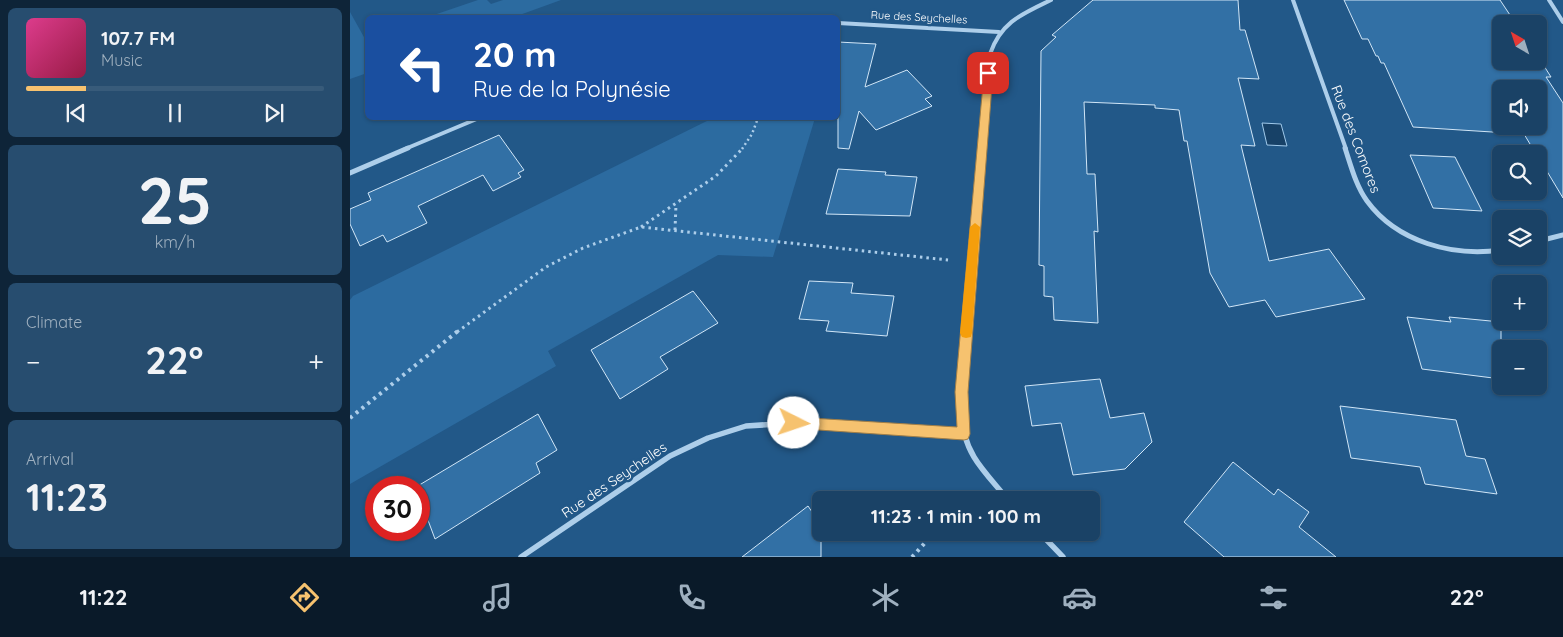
<!DOCTYPE html>
<html lang="en">
<head>
<meta charset="utf-8">
<style>
	body { margin:0; font-family:Quicksand,sans-serif; background:#274d6f; color:#f1f3f6; height:100vh; display:flex; flex-direction:column; font-size:19px; white-space:nowrap }
	* { box-sizing:border-box; margin:0 }
	p { font-size:16px; color:#9fb0bf }
	.icon { flex:none; width:28px; height:28px; fill:none; stroke:currentColor; stroke-width:2; stroke-linecap:round; stroke-linejoin:round }
	.map { position:relative; flex:1; overflow:hidden }
	.sheet { display:flex; flex-direction:column; gap:8px; padding:8px; background:#0e2438; width:350px }
	.sheet>* { flex:none }
	.top-card { position:absolute; left:15px; top:15px; width:475px; height:105px; border-radius:8px; box-shadow:0 1px 4px #0004,0 0 0 1px #385b7a; background:#1a4fa0; color:#fff; overflow:hidden }
	.needle { width:32px; rotate:321deg }
	.buttons { position:absolute; left:1142px; top:15px; display:grid; gap:10px }
	.buttons a { display:grid; place-items:center; width:55px; height:55px; border-radius:8px; background:#1a4266; box-shadow:0 1px 4px #0004,0 0 0 1px #385b7a; font-size:25px }
	.speed { position:absolute; left:15px; top:476px; display:flex; gap:10px; font-size:25px; font-weight:700; text-align:center }
	.speed>* { display:grid; place-content:center; width:65px; height:65px; border-radius:50%; background:#1a4266; box-shadow:0 1px 4px #0004,0 0 0 1px #385b7a; line-height:1 }
	.speed .limit { border:8px solid #d22; background:#fff; color:#111 }
	.pin { position:absolute; display:grid; place-items:center; width:42px; height:42px; color:#fff; margin:-21px; border-radius:10px; box-shadow:0 2px 8px #0006 }
	.me { position:absolute; width:55px; margin:-28px; rotate:94deg; stroke-linejoin:round; filter:drop-shadow(0 0 4px #0008) }
	.turn { display:flex; align-items:center; gap:18px; height:105px; padding:0 25px; font-size:22px }
	.turn .icon { width:65px; height:65px; stroke-width:2.5 }
	.turn b { display:block; font-size:35px; line-height:42px }
	.big { font-size:38px; font-weight:800; line-height:1.1 }
	.sheet .card { flex:1; display:flex; flex-direction:column; justify-content:center; gap:8px; min-width:0; padding:0 18px; border-radius:8px; background:#274d6f }
	.sheet .dial { align-items:center; gap:0 }
	.dial b { font-size:65px; line-height:1 }
	.song { display:flex; align-items:center; gap:15px }
	.cover { width:60px; height:60px; border-radius:8px; background:linear-gradient(135deg,hsl(330 70% 55%),hsl(340 70% 35%)) }
	.played { height:5px; border-radius:2px; background:linear-gradient(90deg,#f6c26f 20%,#385b7a 20%) }
	.keys { display:flex; justify-content:space-around; direction:ltr }
	.heat { display:flex; justify-content:space-between; align-items:center; font-size:28px; direction:ltr }
	.trip { position:absolute; left:462px; top:491px; width:288px; height:50px; border-radius:8px; background:#1a4266; box-shadow:0 1px 4px #0004,0 0 0 1px #385b7a; font-weight:800; line-height:50px; text-align:center }
	.dock { display:flex; height:80px; justify-content:space-around; align-items:center; background:#0a1a29; color:#9fb0bf }
	.dock .icon { width:35px; height:35px }
	.dock .selected { color:#f6c26f }
	.dock b { font-size:22px; color:#f1f3f6 }
	main { display:flex; flex:1; min-height:0 }
	.map>svg:first-child { display:block }
	.green { fill:#2c6ba0 }
	.water { fill:#174167; stroke:#a1caeb }
	.building { fill:#3270a5; stroke:#d1e6f7; fill-rule:evenodd }
	.lines { fill:none; stroke-linecap:round; stroke-linejoin:round }
	.path-far2 { stroke:#adceea; stroke-width:2.5; stroke-dasharray:2 3; stroke-linecap:butt }
	.path-far1 { stroke:#adceea; stroke-width:3; stroke-dasharray:2.5 4; stroke-linecap:butt }
	.path { stroke:#adceea; stroke-width:4; stroke-dasharray:3 4.5; stroke-linecap:butt }
	.minor-far2 { stroke:#adceea; stroke-width:4 }
	.minor-far1 { stroke:#adceea; stroke-width:5 }
	.minor { stroke:#adceea; stroke-width:5.5 }
	.route { fill:#f6c26f; stroke:#a07e48 }
	.slow { fill:#f59e0b }
	.labels { text-anchor:middle; dominant-baseline:central; stroke-width:5; stroke-linejoin:round; paint-order:stroke }
	.far-street-label { font-size:11px; fill:#fff; stroke:#225888 }
	.street-label { font-size:14px; fill:#fff; stroke:#225888 }
</style>
</head>
<body>
<main>
<section class="sheet">
<div class="card">
<div class="song"><i class="cover"></i><div><b>107.7 FM</b><p>Music</p></div></div>
<div class="played"></div>
<div class="keys"><svg class="icon" aria-label="previous" viewBox="0 0 24 24"><path d="M18 5L8 12l10 7zM5 5v14"/></svg><svg class="icon" aria-label="pause" viewBox="0 0 24 24"><path d="M8 5v14M16 5v14"/></svg><svg class="icon" aria-label="next" viewBox="0 0 24 24"><path d="M6 5l10 7-10 7zM19 5v14"/></svg></div>
</div>
<div class="card dial"><b>25</b><p>km/h</p></div>
<div class="card"><p>Climate</p>
<div class="heat"><a>−</a><b class="big">22°</b><a>+</a></div>
</div>
<div class="card"><p>Arrival</p><b class="big">11:23</b></div>
</section>
<div class="map">
<svg width="1213" height="557" viewBox="0 0 1213 557">
	<rect width="100%" height="100%" fill="#225888"/>
	<path class="green" d="M128 0H137L141 4 153 0H211L164 17H78Z
		M0 12 15 39H18L17 73 0 79Z
		M363 118H465L423 257 368 255 198 351 206 366 0 484V300L3 296Z"/>
	<path class="water" d="M912 123 931 124 937 146 917 145Z"/>
	<path class="building" d="M743 0H888L890 30H895L909 79 888 78 905 146 891 145 919 261 979 249 1015 299 926 317 915 300 879 307 860 273 837 141H834L829 110 805 108V105L734 102 737 174H745L748 232 744 231 748 323 704 320 703 297 694 296V266L689 265 691 51 706 37 702 35Z
		M994 0H1150L1166 24H1151V61H1189V58L1201 77H1196L1213 103V198L1189 158V154H1186L1174 134 1063 127 1034 63H1031L1028 56H1026L1018 39H1012ZM1151 89H1189V126H1151Z
		M488 42 526 44 515 87 557 70 582 96 575 99 582 106 526 130 509 111 499 149 488 148Z
		M149 135 174 170 168 173 171 177 143 191 133 175 68 206 77 223 37 242 33 235 10 246 0 224V209L21 200 18 193Z
		M1060 155 1105 157 1132 211 1083 208Z
		M488 169 536 172 535 175 567 177 560 216 476 214Z
		M459 281 503 283 501 293 544 296 537 336 476 331 479 321 449 319Z
		M343 291 368 323 310 357 318 369 270 399 241 350Z
		M1057 317 1101 322 1099 317 1151 322V379L1072 369Z
		M750 379 760 418 794 413 802 442 775 469 723 475 711 423 682 426 675 386Z
		M990 406 1106 420 1116 456 1135 459 1147 494 1075 484 1070 467 1001 458Z
		M188 414 207 450 186 463 190 473 85 539 69 496V488L66 487Z
		M883 462 924 495 928 489 959 512 949 527 986 557H874L834 522Z
		M458 506 471 525V557H392Z"/>
	<g class="lines">
		<path class="path-far2" d="M392 149 402 134 408 118"/>
		<path class="path-far1" d="M291 227 366 176 393 148
			M325 230 326 204
			M107 332 196 267 233 248 291 227 598 260"/>
		<path class="path" d="M0 418 108 331
			M617 500 623 494
			M562 557 585 532"/>
		<path class="minor-far2" d="M943 0 996 149
			M1199 0 1213 22
			M377 18H414
			M488 23 649 32
			M55 149 129 118
			M632 149 640 54C651 22 672 14 701 0"/>
		<path class="minor-far1" d="M995 148C1001 166 1006 186 1017 201 1047 242 1103 257 1151 250
			M0 173 58 148
			M1189 241 1213 235
			M616 332 632 148"/>
		<path class="minor" d="M616 331C613 371 602 421 624 457 633 472 647 486 658 500
			M689 532 713 557
			M171 557 320 456 358 438 396 426 444 423 614 434"/>
	</g>
	<path class="route" d="M638 70 643 73 618 392 620 434 618 439 614 440 439 428 437 423 439 419 444 417 607 427 605 392 634 73Z"/>
	<path class="slow" d="M625 223 630 227 622 333 621 337 616 338 612 337 610 333 620 227Z"/>
	<g class="labels">
		<g class="far-street-label">
			<text transform="translate(569 17) rotate(3)">Rue des Seychelles</text>
		</g>
		<g class="street-label">
			<text transform="translate(1006 139) rotate(69)">Rue des Comores</text>
			<text transform="translate(264 480) rotate(-34)">Rue des Seychelles</text>
		</g>
	</g>
</svg>
<div class="buttons">
<a><svg class="needle" viewBox="-14 -14 28 28"><path d="M0-13l5 13h-10z" fill="#e53935"/><path d="M0 13l5-13h-10z" fill="#9fb0bf"/></svg></a>
<a><svg class="icon" aria-label="sound" viewBox="0 0 24 24"><path d="M4 9h4l5-4v14l-5-4H4zM17 9q2 3 0 6"/></svg></a>
<a><svg class="icon" aria-label="search" viewBox="0 0 24 24"><circle cx="10" cy="10" r="6"/><path d="M15 15l6 6"/></svg></a>
<a><svg class="icon" aria-label="layers" viewBox="0 0 24 24"><path d="M12 4l9 5-9 5-9-5zM3 14l9 5 9-5"/></svg></a>
<a>+</a>
<a>−</a>
</div>
<div class="speed"><div class="limit">30</div></div>
<div class="pin" style="left:638px;top:73px;background:#d93025"><svg class="icon" aria-label="arrive" viewBox="0 0 24 24"><path d="M6 21V4h12l-3 4 3 4H6"/></svg></div>
<svg class="me" style="left:444px;top:423px" viewBox="-20 -20 40 40"><circle r="19" fill="#fff"/><path d="M0-13L10 11 0 6-10 11z" fill="#f6c26f"/></svg>
<div class="trip">11:23 · 1 min · 100 m</div>
<div class="top-card">
<div class="turn"><svg class="icon" aria-label="left" viewBox="0 0 24 24"><path d="M17 20v-9H6M10 6l-5 5 5 5"/></svg><div><b>20 m</b>Rue de la Polynésie</div></div>
</div>
</div>
</main>
<nav class="dock">
<b>11:22</b>
<svg class="icon selected" aria-label="directions" viewBox="0 0 24 24"><path d="M12 3l9 9-9 9-9-9zM9 14v-3h6M13 9l2 2-2 2"/></svg>
<svg class="icon" aria-label="music" viewBox="0 0 24 24"><path d="M9 18V5l10-2v13"/><circle cx="6" cy="18" r="3"/><circle cx="16" cy="16" r="3"/></svg>
<svg class="icon" aria-label="phone" viewBox="0 0 24 24"><path d="M5 4h4l2 5-3 2q2 4 5 5l2-3 5 2v4C11 20 4 13 5 4z"/></svg>
<svg class="icon" aria-label="climate" viewBox="0 0 24 24"><path d="M12 3v18M4 7l16 10M4 17L20 7"/></svg>
<svg class="icon" aria-label="car" viewBox="0 0 24 24"><path d="M5 17H2v-5l4-1 3-4h7l3 4 3 1v5h-3M9 17h6M6 11h13"/><circle cx="7" cy="17" r="2"/><circle cx="17" cy="17" r="2"/></svg>
<svg class="icon" aria-label="filters" viewBox="0 0 24 24"><path d="M4 7h16M4 17h16"/><circle cx="9" cy="7" r="2"/><circle cx="15" cy="17" r="2"/></svg>
<b>22°</b>
</nav>
</body>
</html>
